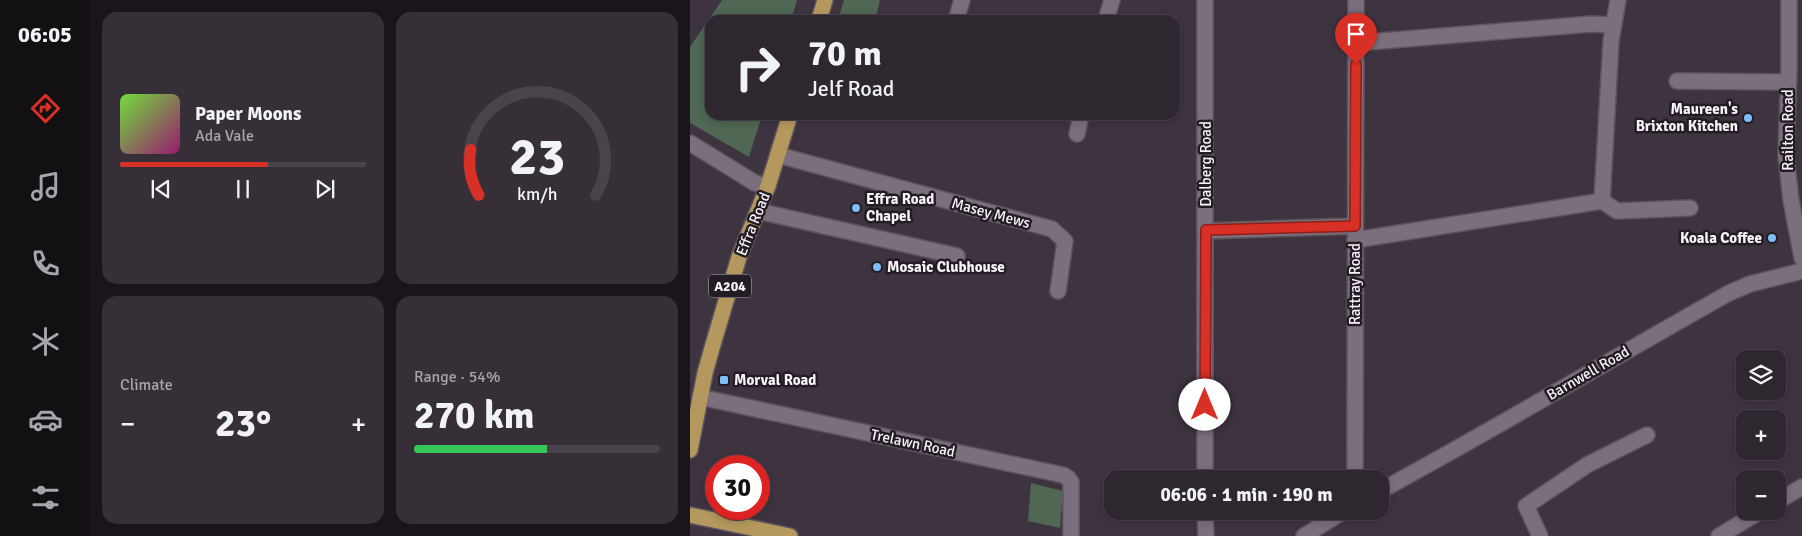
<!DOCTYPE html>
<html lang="en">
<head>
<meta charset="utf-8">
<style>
	body { margin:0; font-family:Signika,sans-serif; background:#362f38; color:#f1f3f6; height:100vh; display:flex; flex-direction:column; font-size:19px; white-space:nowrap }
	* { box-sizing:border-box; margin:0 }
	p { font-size:16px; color:#a7a5ab }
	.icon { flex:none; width:28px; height:28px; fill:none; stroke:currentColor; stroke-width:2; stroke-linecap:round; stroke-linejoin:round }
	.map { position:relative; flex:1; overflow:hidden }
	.side { display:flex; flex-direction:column; gap:12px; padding:12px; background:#19151a; width:600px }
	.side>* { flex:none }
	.top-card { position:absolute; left:15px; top:15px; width:475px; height:105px; border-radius:15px; box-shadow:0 2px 8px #0003,0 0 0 1px #49444c; background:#2e2730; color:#f1f3f6; overflow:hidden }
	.buttons { position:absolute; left:1046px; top:350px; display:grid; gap:10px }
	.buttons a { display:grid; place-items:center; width:50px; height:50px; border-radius:10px; background:#2e2730; box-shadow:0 2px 8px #0003,0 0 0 1px #49444c; font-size:25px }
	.speed { position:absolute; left:15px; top:455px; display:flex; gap:10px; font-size:25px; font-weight:700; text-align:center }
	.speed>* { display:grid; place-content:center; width:65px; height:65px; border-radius:50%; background:#2e2730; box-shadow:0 2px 8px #0003,0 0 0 1px #49444c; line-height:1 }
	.speed .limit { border:8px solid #d22; background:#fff; color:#111 }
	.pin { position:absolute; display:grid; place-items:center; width:42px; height:42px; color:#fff; margin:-51px -21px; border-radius:50% 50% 50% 0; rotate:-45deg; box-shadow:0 0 5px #0007 }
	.pin .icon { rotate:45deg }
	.me { position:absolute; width:55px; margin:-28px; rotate:0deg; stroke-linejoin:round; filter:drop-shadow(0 0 4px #0008) }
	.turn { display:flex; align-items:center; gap:18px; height:105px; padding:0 20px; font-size:22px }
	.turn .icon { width:65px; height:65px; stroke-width:2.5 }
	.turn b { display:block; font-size:35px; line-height:42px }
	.big { font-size:38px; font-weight:800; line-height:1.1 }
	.side .tile { flex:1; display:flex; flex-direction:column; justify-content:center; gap:8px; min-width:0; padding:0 18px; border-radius:15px; background:#362f38 }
	.side .dial { align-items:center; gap:0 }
	.dial svg { height:130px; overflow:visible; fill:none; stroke:#49444c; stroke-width:7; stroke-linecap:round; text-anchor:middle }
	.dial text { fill:#f1f3f6; stroke:none }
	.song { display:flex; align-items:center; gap:15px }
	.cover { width:60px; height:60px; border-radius:8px; background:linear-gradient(135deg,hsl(100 70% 55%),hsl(320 70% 35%)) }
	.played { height:5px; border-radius:2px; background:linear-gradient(90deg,#d93025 60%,#49444c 60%) }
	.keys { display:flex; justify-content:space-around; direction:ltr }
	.heat { display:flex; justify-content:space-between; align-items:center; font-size:28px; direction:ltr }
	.charge { height:8px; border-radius:4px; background:linear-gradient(90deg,#34c759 54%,#49444c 0) }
	.side .tiles { flex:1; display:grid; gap:12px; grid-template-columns:repeat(2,1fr) }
	.trip { position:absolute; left:414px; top:470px; width:285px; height:50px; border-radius:15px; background:#2e2730; box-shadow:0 2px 8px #0003,0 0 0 1px #49444c; font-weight:800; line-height:50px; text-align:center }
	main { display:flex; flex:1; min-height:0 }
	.tab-bar { display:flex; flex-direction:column; width:90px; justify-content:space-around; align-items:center; background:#121013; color:#a7a5ab }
	.tab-bar .icon { width:35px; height:35px }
	.tab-bar .selected { color:#d93025 }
	.tab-bar b { font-size:22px; color:#f1f3f6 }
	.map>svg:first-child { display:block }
	.green { fill:#506754 }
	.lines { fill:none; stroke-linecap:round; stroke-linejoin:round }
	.minor-casing { stroke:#5c535d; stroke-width:18 }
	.major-casing { stroke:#5c535d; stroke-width:18 }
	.minor { stroke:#7c6f7d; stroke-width:15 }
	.major { stroke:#b4985e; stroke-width:15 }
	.route-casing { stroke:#8d1f18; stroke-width:12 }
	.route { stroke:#d93025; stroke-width:9 }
	.poi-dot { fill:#7bbef8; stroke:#221d23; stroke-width:2 }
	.labels { text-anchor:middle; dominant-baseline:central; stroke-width:5; stroke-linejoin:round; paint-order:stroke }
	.shield { fill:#221d23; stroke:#b8b2ba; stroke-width:1 }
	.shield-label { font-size:14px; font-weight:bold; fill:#f9f2fa }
	.poi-label { font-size:15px; font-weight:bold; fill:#f9f2fa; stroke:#221d23; text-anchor:start }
	.street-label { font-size:15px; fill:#f9f2fa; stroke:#221d23 }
</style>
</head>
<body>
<main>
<nav class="tab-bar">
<b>06:05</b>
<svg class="icon selected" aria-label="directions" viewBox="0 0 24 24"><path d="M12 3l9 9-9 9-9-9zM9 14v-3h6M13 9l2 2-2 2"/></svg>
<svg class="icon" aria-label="music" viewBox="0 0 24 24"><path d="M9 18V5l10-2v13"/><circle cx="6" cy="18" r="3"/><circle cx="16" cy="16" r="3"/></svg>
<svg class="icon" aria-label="phone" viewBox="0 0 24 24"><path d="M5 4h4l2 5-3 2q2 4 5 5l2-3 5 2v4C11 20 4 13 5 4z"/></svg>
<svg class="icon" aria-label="climate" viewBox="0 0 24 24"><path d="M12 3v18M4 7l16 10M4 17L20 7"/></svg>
<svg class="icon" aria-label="car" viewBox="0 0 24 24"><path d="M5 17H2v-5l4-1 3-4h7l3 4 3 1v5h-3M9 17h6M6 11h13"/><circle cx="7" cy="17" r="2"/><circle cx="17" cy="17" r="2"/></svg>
<svg class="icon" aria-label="filters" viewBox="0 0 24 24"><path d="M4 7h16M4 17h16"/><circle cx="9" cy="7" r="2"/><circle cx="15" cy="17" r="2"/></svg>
</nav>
<section class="side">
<div class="tiles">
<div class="tile">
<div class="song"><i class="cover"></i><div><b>Paper Moons</b><p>Ada Vale</p></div></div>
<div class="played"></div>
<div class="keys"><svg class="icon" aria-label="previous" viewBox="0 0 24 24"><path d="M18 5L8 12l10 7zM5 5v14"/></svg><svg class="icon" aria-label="pause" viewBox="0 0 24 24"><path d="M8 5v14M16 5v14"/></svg><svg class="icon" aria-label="next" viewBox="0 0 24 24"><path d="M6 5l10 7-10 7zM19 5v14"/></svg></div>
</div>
<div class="tile dial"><svg viewBox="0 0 100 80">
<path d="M14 69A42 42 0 1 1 86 69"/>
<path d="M14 69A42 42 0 0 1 9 41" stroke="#d93025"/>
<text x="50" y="56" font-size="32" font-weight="700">23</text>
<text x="50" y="72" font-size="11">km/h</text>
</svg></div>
<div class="tile"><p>Climate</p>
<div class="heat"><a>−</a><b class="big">23°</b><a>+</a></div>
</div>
<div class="tile"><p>Range · 54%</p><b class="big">270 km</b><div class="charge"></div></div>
</div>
</section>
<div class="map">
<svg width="1112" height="536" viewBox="0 0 1112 536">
	<rect width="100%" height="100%" fill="#3e3440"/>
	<path class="green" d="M32 0H107L101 20H20V115H72L59 157 0 123V47Z
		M154 0H190L185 20H148Z
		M341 483 373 491 370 528 338 521Z"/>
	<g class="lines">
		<g class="minor-casing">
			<path id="minor" d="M1099 0V70L1096 156 1101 200 1112 258
				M266 20 272 0
				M416 20 422 0
				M666 43 901 24 922 25
				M987 81 1099 82
				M387 134 391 115
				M0 143 65 183 78 186
				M88 155 362 229 375 241 368 291
				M912 201 927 211 1000 208
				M68 211 267 256
				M516 231 665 226
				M665 240 912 201 921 41 928 0
				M10 397 373 475 378 478 381 482V536
				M515 479V0
				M665 479 666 0
				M690 491C808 427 923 358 1039 293L1060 284 1112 271
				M1088 501 1112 487
				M515 511 516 536
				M614 536 654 511
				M850 536 836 506 897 465 957 435
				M1029 536 1071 511"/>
		</g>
		<g class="major-casing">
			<path id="major" d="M129 20 135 0
				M0 450 15 373 22 348 49 257 78 186 100 115
				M0 515 100 536"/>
		</g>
		<use href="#minor" class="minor"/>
		<use href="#major" class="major"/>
	</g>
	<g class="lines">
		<g class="route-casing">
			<path id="route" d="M515 405 516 230 665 226 666 64"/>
		</g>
		<use href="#route" class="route"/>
	</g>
	<g class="poi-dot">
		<circle cx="1058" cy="118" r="5"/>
		<circle cx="166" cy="208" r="5"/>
		<circle cx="1082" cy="238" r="5"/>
		<circle cx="187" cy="267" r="5"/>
		<rect x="29" y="375" width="10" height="10" rx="2.5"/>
	</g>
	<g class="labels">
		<rect class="shield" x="19" y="274.5" width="42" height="23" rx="4"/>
		<g class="shield-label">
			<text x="40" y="286">A204</text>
		</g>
		<g class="poi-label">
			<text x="1048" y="109" text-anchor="end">Maureen's<tspan x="1048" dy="17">Brixton Kitchen</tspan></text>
			<text x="176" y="199">Effra Road<tspan x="176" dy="17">Chapel</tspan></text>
			<text x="1072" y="238" text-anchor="end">Koala Coffee</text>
			<text x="197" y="267">Mosaic Clubhouse</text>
			<text x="44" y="380">Morval Road</text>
		</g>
		<g class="street-label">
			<text transform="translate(1098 130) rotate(-90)">Railton Road</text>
			<text transform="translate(516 164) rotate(-90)">Dalberg Road</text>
			<text transform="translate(301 213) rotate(15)">Masey Mews</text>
			<text transform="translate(63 224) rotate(-68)">Effra Road</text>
			<text transform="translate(665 284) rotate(-90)">Rattray Road</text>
			<text transform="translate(898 373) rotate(-30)">Barnwell Road</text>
			<text transform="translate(223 443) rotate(12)">Trelawn Road</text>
		</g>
	</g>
</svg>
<div class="buttons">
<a><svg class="icon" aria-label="layers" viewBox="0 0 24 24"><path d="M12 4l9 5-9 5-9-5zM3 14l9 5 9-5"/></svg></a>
<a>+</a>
<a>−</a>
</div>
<div class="speed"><div class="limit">30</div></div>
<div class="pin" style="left:666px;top:64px;background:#d93025"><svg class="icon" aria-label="arrive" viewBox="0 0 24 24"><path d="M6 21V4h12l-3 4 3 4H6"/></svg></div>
<svg class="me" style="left:515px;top:405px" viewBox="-20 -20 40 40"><circle r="19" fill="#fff"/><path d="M0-13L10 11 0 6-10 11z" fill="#d93025"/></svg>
<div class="trip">06:06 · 1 min · 190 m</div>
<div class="top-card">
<div class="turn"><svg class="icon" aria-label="right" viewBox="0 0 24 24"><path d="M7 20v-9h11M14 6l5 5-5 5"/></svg><div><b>70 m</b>Jelf Road</div></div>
</div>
</div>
</main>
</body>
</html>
